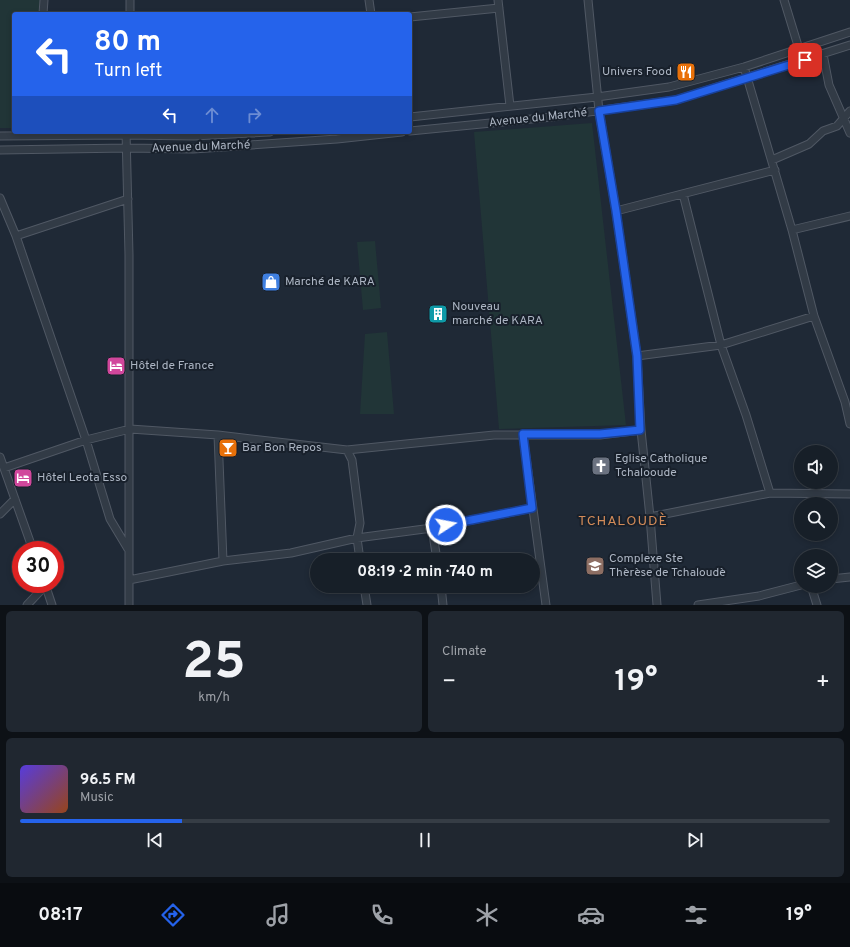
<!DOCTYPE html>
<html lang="en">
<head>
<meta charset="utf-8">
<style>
	body { margin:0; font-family:Overpass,sans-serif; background:#202730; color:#f1f3f6; height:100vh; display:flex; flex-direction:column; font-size:15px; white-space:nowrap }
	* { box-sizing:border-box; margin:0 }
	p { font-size:13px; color:#9ea2a8 }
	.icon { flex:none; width:22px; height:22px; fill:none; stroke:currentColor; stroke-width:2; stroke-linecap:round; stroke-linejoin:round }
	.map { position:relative; height:605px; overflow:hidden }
	.panel { display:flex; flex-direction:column; gap:6px; padding:6px; background:#0d1116; flex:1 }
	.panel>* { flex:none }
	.top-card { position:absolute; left:12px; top:12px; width:400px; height:122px; border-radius:4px; box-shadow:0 2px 6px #0003,0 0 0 1px #363d45; background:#2563eb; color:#fff; overflow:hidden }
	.tools { position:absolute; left:794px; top:445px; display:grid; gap:8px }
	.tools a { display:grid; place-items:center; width:44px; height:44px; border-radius:50%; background:#171f28; box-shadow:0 2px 6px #0003,0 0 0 1px #363d45; font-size:20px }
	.speed { position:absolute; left:12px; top:541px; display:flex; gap:8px; font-size:20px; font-weight:700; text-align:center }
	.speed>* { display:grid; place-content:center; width:52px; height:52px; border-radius:50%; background:#171f28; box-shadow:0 2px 6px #0003,0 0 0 1px #363d45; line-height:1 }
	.speed .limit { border:6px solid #d22; background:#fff; color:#111 }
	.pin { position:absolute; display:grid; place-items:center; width:34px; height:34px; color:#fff; margin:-17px; border-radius:8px; box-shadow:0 2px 6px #0006 }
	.me { position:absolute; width:44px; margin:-22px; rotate:79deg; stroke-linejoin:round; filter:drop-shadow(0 0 3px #0008) }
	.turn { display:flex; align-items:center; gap:14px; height:84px; padding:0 16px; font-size:18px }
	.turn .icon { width:52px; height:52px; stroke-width:2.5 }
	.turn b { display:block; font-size:28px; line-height:34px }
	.lanes { display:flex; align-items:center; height:38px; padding:0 16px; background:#0003; justify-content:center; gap:20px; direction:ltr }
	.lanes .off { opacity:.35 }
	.big { font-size:30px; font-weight:700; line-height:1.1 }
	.panel .card { flex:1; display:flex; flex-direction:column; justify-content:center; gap:6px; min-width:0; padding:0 14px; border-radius:6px; background:#202730 }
	.panel .dial { align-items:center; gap:0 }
	.dial b { font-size:52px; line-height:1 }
	.song { display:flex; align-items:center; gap:12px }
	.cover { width:48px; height:48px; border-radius:6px; background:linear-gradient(135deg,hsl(250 70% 55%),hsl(20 70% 35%)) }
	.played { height:4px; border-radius:2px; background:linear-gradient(90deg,#2563eb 20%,#363d45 20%) }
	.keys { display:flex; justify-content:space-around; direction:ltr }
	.heat { display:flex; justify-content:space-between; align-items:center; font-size:22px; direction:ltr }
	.panel .tiles { flex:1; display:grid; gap:6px; grid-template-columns:1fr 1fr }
	.card:last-child { grid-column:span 2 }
	.trip { position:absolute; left:310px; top:553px; width:230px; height:40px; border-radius:20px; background:#171f28; box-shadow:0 2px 6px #0003,0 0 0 1px #363d45; font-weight:700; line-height:40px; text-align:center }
	.menu { display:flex; height:64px; justify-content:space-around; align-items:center; background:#090c10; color:#9ea2a8 }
	.menu .icon { width:28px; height:28px }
	.menu .on { color:#2563eb }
	.menu b { font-size:18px; color:#f1f3f6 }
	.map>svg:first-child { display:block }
	.green { fill:#213537 }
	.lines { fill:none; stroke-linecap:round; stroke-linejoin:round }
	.minor-casing { stroke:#505864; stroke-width:9 }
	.minor { stroke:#323b46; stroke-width:7 }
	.route-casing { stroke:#184099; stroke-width:10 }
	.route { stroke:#2563eb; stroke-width:7 }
	.labels { text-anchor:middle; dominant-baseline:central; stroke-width:4; stroke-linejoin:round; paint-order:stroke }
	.poi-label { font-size:12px; fill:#acb5c3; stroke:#18202b; text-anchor:start }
	.street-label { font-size:12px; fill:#acb5c3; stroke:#18202b }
	.quarter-label { font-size:14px; letter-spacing:1px; fill:#d38b58; stroke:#18202b }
</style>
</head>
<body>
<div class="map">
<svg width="850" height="605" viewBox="0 0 850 605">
	<rect width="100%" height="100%" fill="#1f2936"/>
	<path class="green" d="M0 0H41V14H14V128H0Z
		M592 123 626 425 499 429 474 132Z
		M375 241 381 308 363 310 357 242Z
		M387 332 394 414H360L365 334Z"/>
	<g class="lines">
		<g class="minor-casing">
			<path id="minor" d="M130 0V14
				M369 0 371 14
				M498 0 510 106
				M588 0 599 111 616 211 637 356 641 430 650 517 657 605
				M784 0 799 49
				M43 14 44 0
				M410 17 499 8
				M823 54 829 85 850 133
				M744 67 792 230 814 316 845 402 850 424
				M410 117 597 97 669 87 744 67 850 32
				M410 131 552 117 676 100 850 45
				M126 132 129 255V605
				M0 136 126 135 194 136 270 132
				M0 150 127 148 193 149 337 139 402 132
				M772 160 809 144 823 131 837 126 850 111
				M683 194 721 345 746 415 770 493
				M0 198 16 236 86 440 110 519 128 549
				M616 211 775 170
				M792 230 850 216
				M16 236 128 199
				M637 356 721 345 814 316
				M218 435 223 561 291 553 357 538 360 523 352 460 347 450
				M523 435 546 605
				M0 457 33 550
				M4 468 86 440 130 429 218 435 347 450 494 435H600L641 430
				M0 514 15 499
				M650 517 770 493 850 494
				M432 528 532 508
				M360 560 357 538 432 528 437 560
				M831 579 850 577
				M129 580 223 561
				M45 584 52 605
				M364 586 367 605
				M441 586 443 605
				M811 586 817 605
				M27 605 45 586
				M698 605 759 596 801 585"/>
		</g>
		<use href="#minor" class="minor"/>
	</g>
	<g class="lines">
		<g class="route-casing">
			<path id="route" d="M446 525 532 508 523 434H600L640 430 637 356 616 211 599 111 676 100 805 60"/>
		</g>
		<use href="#route" class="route"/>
	</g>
	<defs>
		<g id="restaurant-square" transform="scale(1)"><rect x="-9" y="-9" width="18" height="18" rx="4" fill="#e8710a" stroke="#18202b"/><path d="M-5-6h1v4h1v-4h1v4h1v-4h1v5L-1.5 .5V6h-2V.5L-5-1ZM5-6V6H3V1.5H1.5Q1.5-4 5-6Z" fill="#fff"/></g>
		<g id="shop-square" transform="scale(1)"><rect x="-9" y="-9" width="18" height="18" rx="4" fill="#3f7fe0" stroke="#18202b"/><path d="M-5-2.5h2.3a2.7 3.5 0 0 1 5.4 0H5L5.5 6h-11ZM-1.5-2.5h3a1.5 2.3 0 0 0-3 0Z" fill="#fff"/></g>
		<g id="building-square" transform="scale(1)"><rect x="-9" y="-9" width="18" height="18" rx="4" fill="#0f9aa8" stroke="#18202b"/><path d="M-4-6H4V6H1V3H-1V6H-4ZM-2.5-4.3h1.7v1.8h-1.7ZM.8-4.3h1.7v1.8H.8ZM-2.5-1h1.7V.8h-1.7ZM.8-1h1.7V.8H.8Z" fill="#fff"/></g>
		<g id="hotel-square" transform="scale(1)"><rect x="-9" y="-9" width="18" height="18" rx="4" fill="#d1479c" stroke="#18202b"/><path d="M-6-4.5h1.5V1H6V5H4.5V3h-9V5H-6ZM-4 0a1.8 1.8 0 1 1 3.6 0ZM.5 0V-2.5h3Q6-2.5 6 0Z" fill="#fff"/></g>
		<g id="bar-square" transform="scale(1)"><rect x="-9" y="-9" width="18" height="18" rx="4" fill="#e8710a" stroke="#18202b"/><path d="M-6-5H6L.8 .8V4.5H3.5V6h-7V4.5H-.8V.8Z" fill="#fff"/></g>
		<g id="church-square" transform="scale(1)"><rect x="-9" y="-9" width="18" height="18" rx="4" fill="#6b7280" stroke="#18202b"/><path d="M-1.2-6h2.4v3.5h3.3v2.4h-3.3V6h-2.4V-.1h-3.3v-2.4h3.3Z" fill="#fff"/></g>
		<g id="school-square" transform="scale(1)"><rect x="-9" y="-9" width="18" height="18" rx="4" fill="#8d6e63" stroke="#18202b"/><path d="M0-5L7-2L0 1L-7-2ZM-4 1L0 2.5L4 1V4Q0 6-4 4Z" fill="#fff"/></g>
	</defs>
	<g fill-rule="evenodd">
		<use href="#restaurant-square" x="686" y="72"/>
		<use href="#shop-square" x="271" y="282"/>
		<use href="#building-square" x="438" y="314"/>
		<use href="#hotel-square" x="116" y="366"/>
		<use href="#bar-square" x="228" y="448"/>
		<use href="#church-square" x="601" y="466"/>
		<use href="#hotel-square" x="23" y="478"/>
		<use href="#school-square" x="595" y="566"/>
	</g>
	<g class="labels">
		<g class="poi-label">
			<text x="672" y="72" text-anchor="end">Univers Food</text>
			<text x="285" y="282">Marché de KARA</text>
			<text x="452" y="307">Nouveau<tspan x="452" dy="14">marché de KARA</tspan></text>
			<text x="130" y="366">Hôtel de France</text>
			<text x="242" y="448">Bar Bon Repos</text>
			<text x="615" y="459">Eglise Catholique<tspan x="615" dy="14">Tchalooude</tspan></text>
			<text x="37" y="478">Hôtel Leota Esso</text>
			<text x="609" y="559">Complexe Ste<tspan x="609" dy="14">Thèrèse de Tchaloudè</tspan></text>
		</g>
		<g class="street-label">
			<text transform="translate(538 118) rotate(-6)">Avenue du Marché</text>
			<text transform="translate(201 147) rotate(-2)">Avenue du Marché</text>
		</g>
		<g class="quarter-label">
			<text x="623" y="521">TCHALOUDÈ</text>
		</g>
	</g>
</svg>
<div class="tools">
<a><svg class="icon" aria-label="sound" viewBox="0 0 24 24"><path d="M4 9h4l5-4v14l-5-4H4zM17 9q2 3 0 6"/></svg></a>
<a><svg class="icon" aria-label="search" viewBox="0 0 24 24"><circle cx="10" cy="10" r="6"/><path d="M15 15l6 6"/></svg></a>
<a><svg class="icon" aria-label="layers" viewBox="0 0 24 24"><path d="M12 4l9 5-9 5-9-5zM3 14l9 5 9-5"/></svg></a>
</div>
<div class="speed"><div class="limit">30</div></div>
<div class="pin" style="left:805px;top:60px;background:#d93025"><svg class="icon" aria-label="arrive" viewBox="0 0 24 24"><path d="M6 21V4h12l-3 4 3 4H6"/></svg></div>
<svg class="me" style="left:446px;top:525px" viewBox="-20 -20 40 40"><circle r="17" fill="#2563eb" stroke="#fff" stroke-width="3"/><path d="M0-11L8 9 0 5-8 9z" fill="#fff"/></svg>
<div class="trip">08:19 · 2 min · 740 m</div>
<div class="top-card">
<div class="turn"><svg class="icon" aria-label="left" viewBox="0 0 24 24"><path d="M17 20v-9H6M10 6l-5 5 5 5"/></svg><div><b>80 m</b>Turn left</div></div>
<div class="lanes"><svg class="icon" aria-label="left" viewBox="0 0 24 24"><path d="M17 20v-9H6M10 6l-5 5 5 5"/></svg><svg class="icon off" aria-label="ahead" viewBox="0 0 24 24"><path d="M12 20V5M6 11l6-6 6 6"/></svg><svg class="icon off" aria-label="right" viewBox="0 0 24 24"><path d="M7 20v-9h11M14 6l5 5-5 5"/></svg></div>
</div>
</div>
<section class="panel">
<div class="tiles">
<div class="card dial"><b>25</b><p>km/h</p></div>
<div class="card"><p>Climate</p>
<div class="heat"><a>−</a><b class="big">19°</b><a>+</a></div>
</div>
<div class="card">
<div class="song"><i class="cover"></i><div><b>96.5 FM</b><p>Music</p></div></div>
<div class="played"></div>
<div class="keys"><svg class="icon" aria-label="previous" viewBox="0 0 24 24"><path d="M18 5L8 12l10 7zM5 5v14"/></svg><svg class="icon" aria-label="pause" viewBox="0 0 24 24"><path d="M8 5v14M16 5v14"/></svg><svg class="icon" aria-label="next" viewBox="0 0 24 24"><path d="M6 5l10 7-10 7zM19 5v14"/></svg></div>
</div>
</div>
</section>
<nav class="menu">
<b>08:17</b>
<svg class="icon on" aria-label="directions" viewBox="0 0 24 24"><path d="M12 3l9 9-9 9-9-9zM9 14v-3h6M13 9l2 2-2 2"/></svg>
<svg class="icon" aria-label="music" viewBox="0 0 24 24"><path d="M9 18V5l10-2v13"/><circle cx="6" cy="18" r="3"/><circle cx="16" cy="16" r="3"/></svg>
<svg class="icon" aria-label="phone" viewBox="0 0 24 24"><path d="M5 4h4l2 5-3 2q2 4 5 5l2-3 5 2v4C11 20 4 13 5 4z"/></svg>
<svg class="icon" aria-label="climate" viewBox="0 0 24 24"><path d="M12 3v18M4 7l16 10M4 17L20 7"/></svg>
<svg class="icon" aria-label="car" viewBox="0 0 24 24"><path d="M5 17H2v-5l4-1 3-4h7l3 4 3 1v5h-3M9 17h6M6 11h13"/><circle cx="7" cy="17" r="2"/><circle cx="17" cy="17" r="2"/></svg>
<svg class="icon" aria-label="filters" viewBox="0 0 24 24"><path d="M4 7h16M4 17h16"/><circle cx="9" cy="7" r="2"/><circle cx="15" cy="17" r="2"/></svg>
<b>19°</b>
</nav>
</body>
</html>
